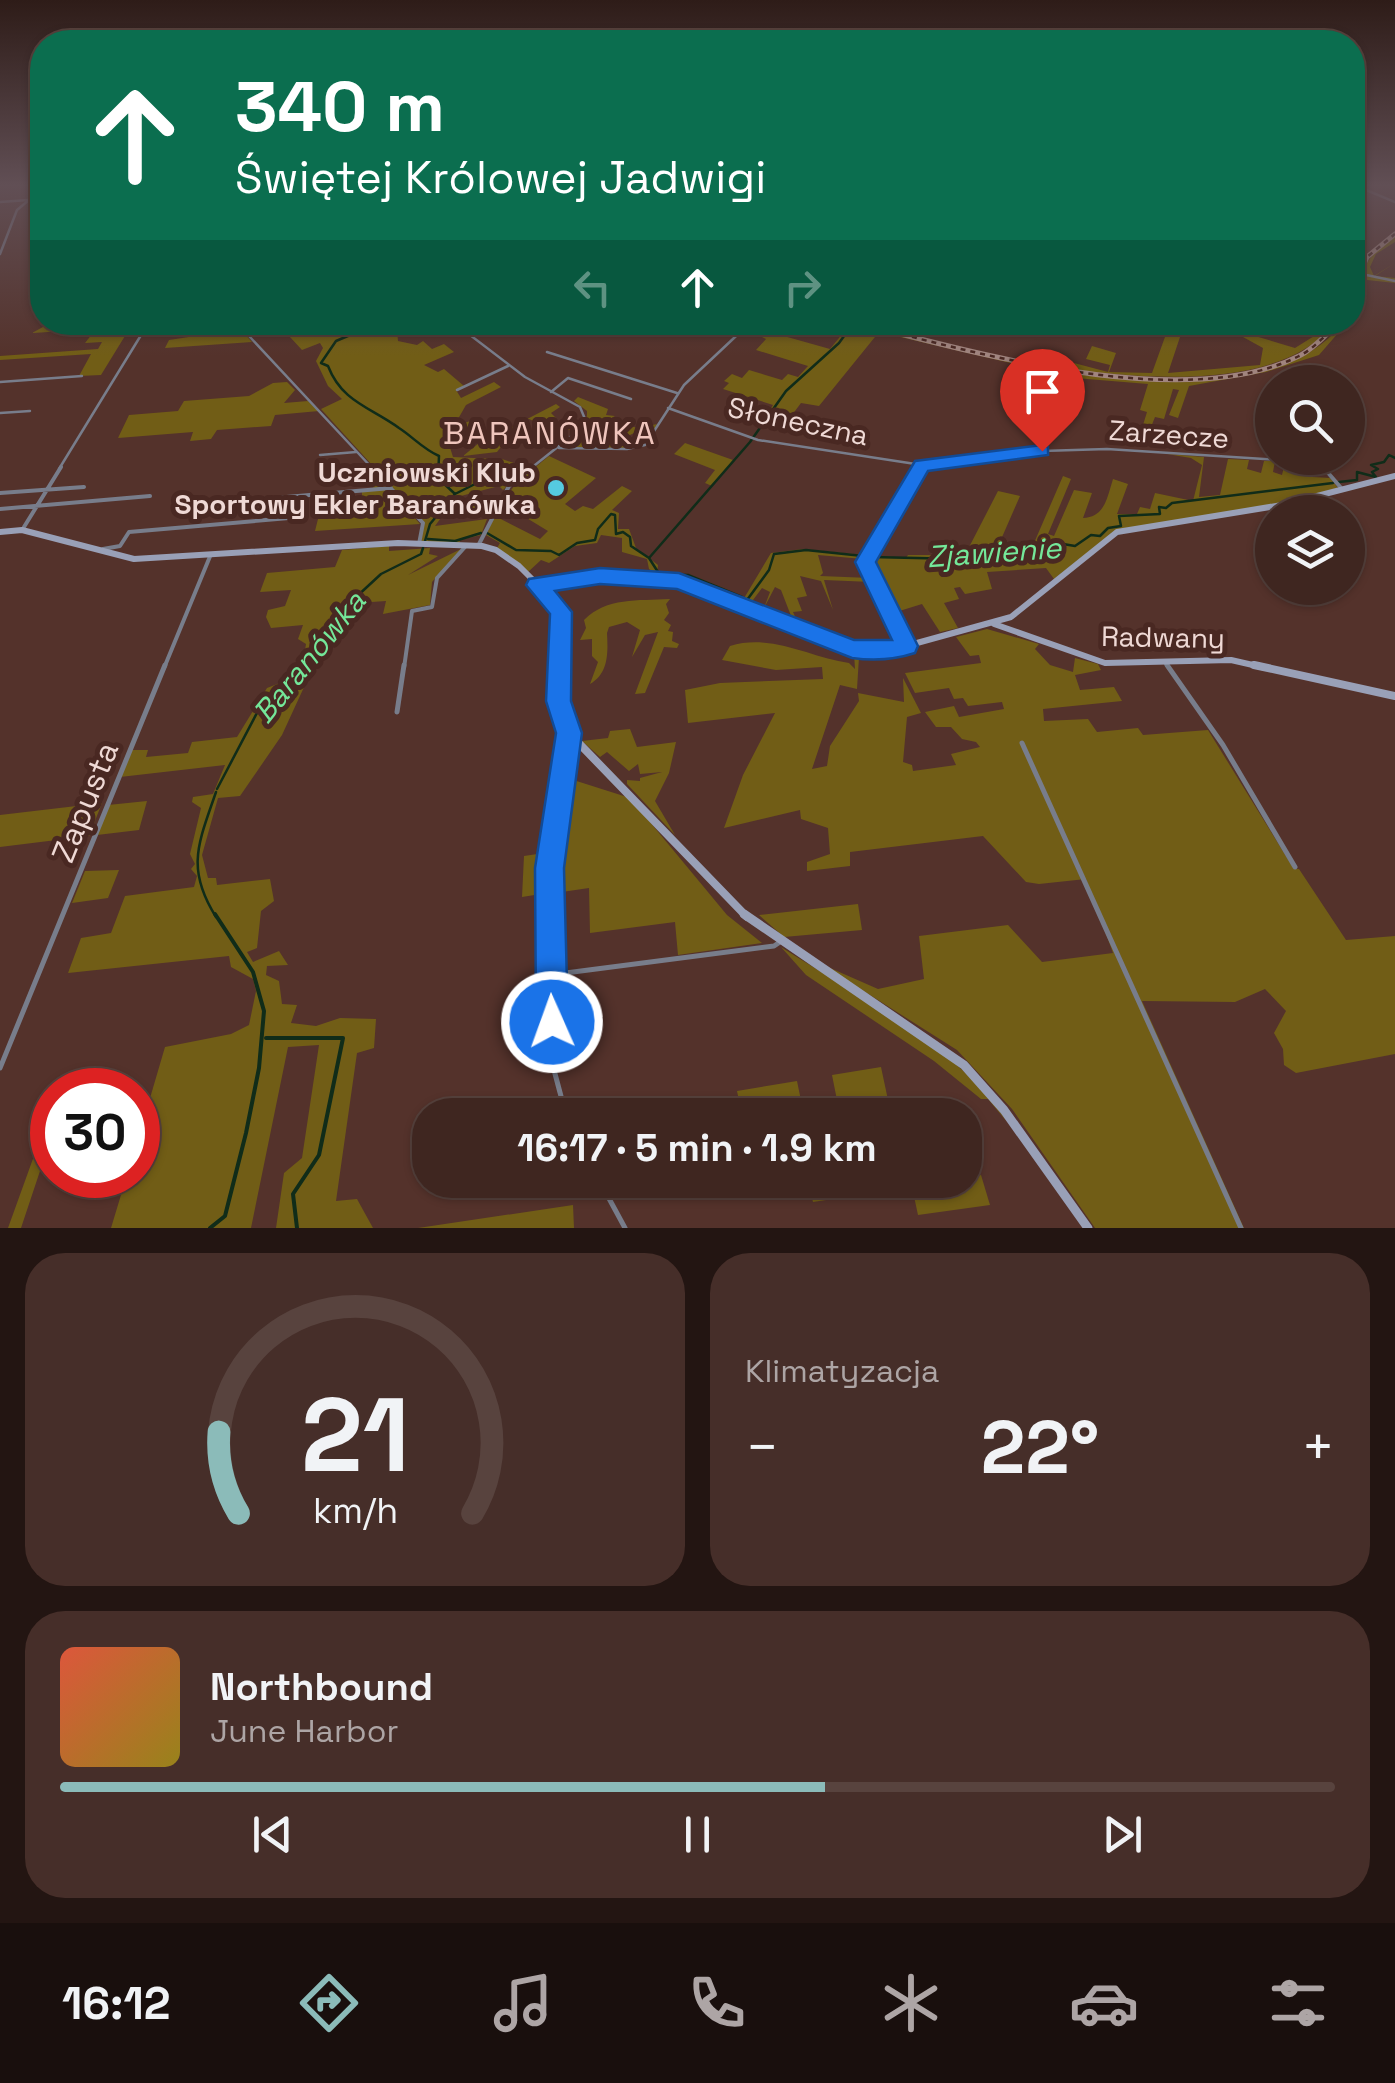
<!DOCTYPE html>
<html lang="pl">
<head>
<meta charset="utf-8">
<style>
	body { margin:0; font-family:"Space Grotesk",sans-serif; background:#462e29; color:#f1f3f6; height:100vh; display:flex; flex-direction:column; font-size:38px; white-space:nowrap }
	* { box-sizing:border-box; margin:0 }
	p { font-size:32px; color:#ada5a5 }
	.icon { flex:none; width:55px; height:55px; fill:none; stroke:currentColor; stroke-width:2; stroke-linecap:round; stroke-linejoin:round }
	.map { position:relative; height:1228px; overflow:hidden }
	.drawer { display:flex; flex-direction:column; gap:25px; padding:25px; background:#231512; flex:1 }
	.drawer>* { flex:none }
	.top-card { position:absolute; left:30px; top:30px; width:1335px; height:305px; border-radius:40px; box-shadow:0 2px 8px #0004,0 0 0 2px #58433e; background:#0b6e4f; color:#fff; overflow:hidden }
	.fabs { position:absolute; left:1255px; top:365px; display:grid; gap:20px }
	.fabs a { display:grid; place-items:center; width:110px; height:110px; border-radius:50%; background:#3f2620; box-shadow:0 2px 8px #0004,0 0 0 2px #58433e; font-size:50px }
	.speed { position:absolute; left:30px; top:1068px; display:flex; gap:20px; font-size:50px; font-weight:700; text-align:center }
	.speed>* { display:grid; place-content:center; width:130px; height:130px; border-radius:50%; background:#3f2620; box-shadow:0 2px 8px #0004,0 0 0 2px #58433e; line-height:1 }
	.speed .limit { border:15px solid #d22; background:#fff; color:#111 }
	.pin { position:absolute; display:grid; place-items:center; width:85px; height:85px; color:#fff; margin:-102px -42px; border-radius:50% 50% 50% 0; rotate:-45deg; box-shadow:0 0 10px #0007 }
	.pin .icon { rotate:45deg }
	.me { position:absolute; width:110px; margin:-55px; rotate:358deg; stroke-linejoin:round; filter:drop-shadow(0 0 8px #0008) }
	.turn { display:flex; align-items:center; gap:35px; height:210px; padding:0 40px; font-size:45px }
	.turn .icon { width:130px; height:130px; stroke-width:2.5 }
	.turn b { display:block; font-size:70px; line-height:85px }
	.lanes { display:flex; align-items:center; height:95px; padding:0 40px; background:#0003; justify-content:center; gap:50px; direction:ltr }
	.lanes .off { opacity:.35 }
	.big { font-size:75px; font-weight:600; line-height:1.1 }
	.drawer .tile { flex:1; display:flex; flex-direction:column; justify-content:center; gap:15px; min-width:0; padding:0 35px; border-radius:40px; background:#462e29 }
	.drawer .dial { align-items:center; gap:0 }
	.dial svg { height:260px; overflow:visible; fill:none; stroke:#58433e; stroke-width:7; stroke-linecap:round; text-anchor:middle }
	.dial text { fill:#f1f3f6; stroke:none }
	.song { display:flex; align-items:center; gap:30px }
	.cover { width:120px; height:120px; border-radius:15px; background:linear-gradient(135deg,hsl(10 70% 55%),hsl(50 70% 35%)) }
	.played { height:10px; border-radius:5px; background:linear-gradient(90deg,#8bbbb9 60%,#58433e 60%) }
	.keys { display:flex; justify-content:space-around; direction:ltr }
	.heat { display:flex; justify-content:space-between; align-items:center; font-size:55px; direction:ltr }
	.drawer .tiles { flex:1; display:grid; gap:25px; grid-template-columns:1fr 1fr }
	.tile:last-child { grid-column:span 2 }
	.trip { position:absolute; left:412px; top:1098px; width:570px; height:100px; border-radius:40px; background:#3f2620; box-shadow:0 2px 8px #0004,0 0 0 2px #58433e; font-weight:600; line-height:100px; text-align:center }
	.tabs { display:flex; height:160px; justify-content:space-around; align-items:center; background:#190f0d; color:#ada5a5 }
	.tabs .icon { width:70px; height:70px }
	.tabs .active { color:#8bbbb9 }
	.tabs b { font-size:45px; color:#f1f3f6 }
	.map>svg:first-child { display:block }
	.green { fill:#715d16 }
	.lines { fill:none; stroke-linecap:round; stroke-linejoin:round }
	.stream-far1 { stroke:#102c19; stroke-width:2.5 }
	.stream { stroke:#102c19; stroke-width:4 }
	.street-far2 { stroke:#787d8b; stroke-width:2.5 }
	.street-far1 { stroke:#787d8b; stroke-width:4 }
	.street { stroke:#787d8b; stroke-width:5 }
	.secondary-far2 { stroke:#99a0b7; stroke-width:6 }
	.secondary-far1 { stroke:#99a0b7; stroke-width:8 }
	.secondary { stroke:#99a0b7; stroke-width:9 }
	.rail-casing { stroke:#a0847e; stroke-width:5 }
	.rail { stroke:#492822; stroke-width:2.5; stroke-dasharray:5; stroke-linecap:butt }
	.route { fill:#1a73e8; stroke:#114b97; stroke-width:2.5 }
	.poi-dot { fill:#55cae0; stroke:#492822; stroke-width:4 }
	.labels { text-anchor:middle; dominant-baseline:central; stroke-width:10; stroke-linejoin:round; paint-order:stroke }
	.street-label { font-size:28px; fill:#efd9d5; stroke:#492822 }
	.poi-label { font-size:28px; font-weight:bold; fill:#efd9d5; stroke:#492822; text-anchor:end }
	.water-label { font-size:30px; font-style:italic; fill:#74e799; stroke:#492822 }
	.quarter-label { font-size:32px; letter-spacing:2.5px; fill:#efc5bc; stroke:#492822 }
	.near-street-label { font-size:32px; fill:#efd9d5; stroke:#492822 }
</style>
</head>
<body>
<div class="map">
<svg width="1395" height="1228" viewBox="0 0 1395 1228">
	<rect width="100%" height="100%" fill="#54322b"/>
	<path class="green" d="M1395 236V242L1376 254 1370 267 1374 276 1395 263 1375 276 1395 278V283L1367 280 1358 292 1359 318 1339 332 1319 355 1266 372 1189 386 1178 418 1169 415 1179 390 1173 389 1164 419 1155 417 1151 427 1143 425 1147 412 1140 410 1148 384 1075 378V374C1156 383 1286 395 1343 323L1352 322C1353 288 1363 254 1395 236Z
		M52 322H234L252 342 165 348 169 340 215 333 140 337 143 326 32 333Z
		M283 322 406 323 407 328 397 330 398 341 417 345 423 341 432 349 444 344 454 352 424 365 438 372 444 369 464 386 456 390 461 398 494 382 501 387 466 405 458 419 459 425 473 420 487 440 556 404 560 407 551 413 556 418 553 421 567 427 573 422 577 423 572 431 567 429 561 434 529 419 517 427 518 430H514L497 452 463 456 479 443 474 426C462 427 456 429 447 438L453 457 495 459 491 466 499 467 502 459 517 464 506 472 512 476 524 470 503 490 499 486 457 497 454 502 479 498V508L443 515 435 526 487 519 481 535 460 540 459 544 421 541 424 522 321 409 342 399 328 386 316 361 323 348 320 343 302 350 278 324Z
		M1185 322 1168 373 1260 365 1263 348 1243 337 1245 333 1295 348 1335 323C1282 390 1151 379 1075 370L1074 363 1108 372 1110 365 1086 359 1092 346 1116 353 1109 372 1152 373 1170 323Z
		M832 323H851L1069 372 1067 396 1055 393 1062 375 879 332 819 406 801 403 786 423 766 417 773 405 723 389 729 383 724 381 732 374 742 378 749 370 782 380 788 374 798 377 808 366 756 350 766 339 762 337 766 331 830 349 847 328Z
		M128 331 101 375 79 376 91 354 0 360V356L98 349 102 342 85 343 92 334Z
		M287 382 295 390 284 403 308 401 319 411 275 415 271 426 217 430 211 439 190 441 193 432 118 438 129 415 178 411 184 401 249 396 273 383Z
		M578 397 608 409 606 415 615 416 599 425 609 433 618 431 611 427 619 424 639 428 657 424 649 438 634 433 622 439 631 448 565 447 562 445C574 435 588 428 587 411L574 401Z
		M685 443 733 460 712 486 705 483 715 470 674 454Z
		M1167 454 1204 457 1199 497 1220 495 1228 459 1249 460 1247 469 1261 473 1264 461H1275L1273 472 1282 475 1285 462 1304 463 1313 477 1330 478 1338 488 1277 504 1116 530 1054 579 1046 568 987 572 992 589 965 594 960 587 954 588 959 599 944 603 958 628 940 632 922 604 893 613 875 578 869 555 906 558 908 555H965L998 491 1020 496 999 544 1034 543 1063 476 1071 479 1048 534 1054 536 1074 490 1092 493 1083 518C1105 517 1107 498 1113 479L1128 484 1117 514H1137L1140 507 1150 509 1155 493 1193 501 1202 465 1191 458Z
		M549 456 596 478 565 504 575 511 583 506 593 509 622 486 632 491 612 510 619 513 618 529H629L636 548 658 565 657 575 649 569 647 559 622 552V538L601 535 597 543 575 546 549 563 541 560 528 572 497 548 500 543 486 535 495 516 540 539 548 531 502 503 517 482Z
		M380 479 420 524 315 531 319 515 362 510V491L371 490Z
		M389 546V551L430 548 429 554 438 556 408 575 461 549 432 582 430 605 383 614 386 601 357 603 325 640 314 666 292 684 305 685 282 735 240 796 218 798 202 855 208 878H216L217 885 270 879 274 901 261 911 257 948 247 952 253 962 279 951 288 965 267 966 266 975 279 981 282 1004 297 1005 291 1023 316 1026 340 1018 376 1019 374 1048 357 1053 336 1201 357 1199 373 1228H276L284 1173 302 1158 319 1045 288 1047 251 1228H111L127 1175H138V1139L165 1047 231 1034 249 1025 256 991 253 979 231 967 229 956 68 973 81 938 111 933 125 896 194 887 197 876 191 869 195 864 190 854 201 808 192 802 193 797 213 794 225 765 120 777 132 750H148L146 757 188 753 192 742 237 737 267 688 285 681 303 663 306 644 298 639 303 625 271 628 266 617 268 610 285 606 291 590 260 592 267 573 335 567 342 550Z
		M803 549 864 555 863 559 818 555 823 573 820 576 870 578 872 582 824 580 833 610 821 581 800 576 807 596 797 598 802 611 793 612 798 623 793 621 781 590 775 587 764 608 770 592 762 588 753 600H743L771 553Z
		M670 599 666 604 669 613 664 620 671 625 668 631 673 632 672 641 679 644 677 648 664 647 645 693 635 694 658 632 645 635 632 657 640 630 627 622 609 627 607 633C608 652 609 673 590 684L598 662 592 656V639L580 640 586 628 584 620C607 597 637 601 670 599Z
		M987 629 1039 644 1035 649 1050 665 1073 672 1075 658 1098 664 1101 670 1075 675 1080 690 1114 687 1122 701 1043 709 1044 721 1088 719 1097 732 1138 728 1143 735 1208 730 1294 869H1299L1346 940 1395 936V1054L1296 1073 1284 1065 1283 1049 1274 1033 1286 1011 1265 989 1235 1002 1142 1001 1244 1228H1095L1012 1109 957 1050 821 964 878 989 924 979 919 936 1008 925 1042 962 1113 953 1086 879 1039 884 1026 882 983 836 850 852V866L807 871V862L830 854 828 828 801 819 800 810 724 828 743 775 775 713 688 723 685 690 720 683 823 679 822 667 776 670 722 660 730 646C772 633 811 658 849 663L855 669 854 653 859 657 857 689 840 685 812 769 827 766 830 746 859 701 858 693 904 702 903 678 921 713 907 717 903 762 912 765 913 771 956 765 951 754 980 747 976 742 962 739 951 727H936L925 712 954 706 959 717 1004 709 1002 702 968 706 963 698 954 699 949 688 915 693 905 673 981 663 979 655 970 656 956 637Z
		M630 729 637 747 676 742 669 773 655 801 675 835 627 784V780L640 781V778L662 772 640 774 638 764 629 771 607 752 600 757 582 741 608 738 610 731Z
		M564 777 630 798 727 915 762 943 678 955 675 922 590 933 589 888 555 893Z
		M147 801 139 830 97 835 108 805Z
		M102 803 89 836 0 847V815Z
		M544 853 547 893 522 897 524 856Z
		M119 870 108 898 72 903 85 871Z
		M858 904 862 930 784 937 759 915Z
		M781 947C857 996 957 1045 1007 1122L988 1099H981L934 1061 806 975Z
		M881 1067 891 1114 840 1115 832 1075Z
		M797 1081 804 1115H742L737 1091Z
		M52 1106V1135L21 1228H8Z
		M981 1175 990 1205 918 1215 912 1187 813 1202 807 1180H917L919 1185Z
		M573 1205 574 1228H418Z"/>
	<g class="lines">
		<path class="stream-far1" d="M381 322 336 341 321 363 328 366C342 402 370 407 399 428 413 437 423 449 439 456L438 478 455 494 430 524 425 541
			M383 323 402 322
			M1339 482 1357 480V472L1376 477 1372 472 1378 469 1371 465 1384 462 1389 455 1395 458
			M455 494 475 484
			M487 533 516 550 551 551 559 555 577 543 595 540 598 529 611 514 615 515 616 534 623 532 630 537 631 546 649 558 658 572
			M428 539 455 541 481 533
			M872 557 960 559 992 548 1033 546 1049 550 1063 544 1075 546 1091 535 1100 536 1108 528 1121 526 1119 516 1160 514 1159 507 1166 508 1172 503 1333 483
			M649 558 750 442 786 391 839 343 852 325
			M661 574 688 575 742 597
			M747 600 769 570 774 554 806 550 863 556
			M217 789 258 711 271 696 304 671 354 599 381 574 421 554 423 548
			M216 792C199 842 185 868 216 917"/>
		<path class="stream" d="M266 1038H343L319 1155 293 1194 297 1228
			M210 1228 225 1216 246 1133 259 1068 264 1011 253 972 215 914"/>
		<path class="street-far2" d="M1352 184 1395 202
			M0 202 42 199
			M0 254 17 210 29 200
			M1352 272 1395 281
			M236 322 373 469
			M453 322 525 377 580 407 585 419 574 434 530 469
			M1222 322 1228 324
			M547 352 677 393
			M0 382 82 376
			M457 390 508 366
			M551 392 568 378 631 399
			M668 408 758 440 922 465 1042 451 1107 449 1312 462 1325 469
			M0 413 30 411
			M559 448 627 449 645 445 684 385 751 322
			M1042 450 1072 389V377
			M320 455 356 452
			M59 469 146 327
			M920 469 922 465"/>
		<path class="street-far1" d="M371 467 423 523 419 544
			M1323 467 1342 489
			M0 493 84 487
			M263 499 391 488
			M0 509 150 496
			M24 527 61 467
			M478 546 509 486 533 467
			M103 549 120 546 129 532 289 518
			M906 646 866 562 921 467
			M1165 662 1169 668
			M164 668 211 554
			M404 668 412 611 432 607 437 578 465 547"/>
		<path class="street" d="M1167 665 1223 745 1295 867
			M397 712 404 665
			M1022 743 1241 1228
			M550 975 774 946 780 942
			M0 1068 165 665
			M566 1115 554 1070 550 868 569 733
			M599 1180 625 1228"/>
		<path class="secondary-far2" d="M0 532 22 530 134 559 398 543 482 546 496 550 519 566 560 607 559 668
			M538 585 611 575 679 581 853 649 888 651 1011 617 1117 532 1282 505 1395 476
			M994 624 1105 663 1231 660 1266 668"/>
		<path class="secondary-far1" d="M559 665 558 701 569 733 747 917
			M1254 665 1395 696"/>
		<path class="secondary" d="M744 914 964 1065 1004 1110 1088 1228"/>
		<g class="rail-casing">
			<path id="rail" d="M1352 292 1367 257 1395 234
				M854 322C972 352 1185 414 1299 356 1314 349 1327 333 1340 322"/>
		</g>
		<use href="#rail" class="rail"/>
	</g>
	<linearGradient id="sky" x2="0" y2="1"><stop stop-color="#2e1c18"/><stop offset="0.52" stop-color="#614f55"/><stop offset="1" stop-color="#614f55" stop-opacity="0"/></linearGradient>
	<rect width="1395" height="356" fill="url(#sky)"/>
	<path class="route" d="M1042 445 1048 447V455L928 471 876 562 918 646 915 653C894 660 874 661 852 658L677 589 600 584 555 591 572 612 571 701 582 733 564 868 568 1022 564 1034 552 1039 540 1034 536 1022 535 868 556 733 546 701 550 614 526 585 529 579 600 568 679 573 854 640H892L855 562 915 461Z"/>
	<circle class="poi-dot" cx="556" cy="488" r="10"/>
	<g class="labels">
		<g class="street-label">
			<text transform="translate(798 421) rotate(12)">Słoneczna</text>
			<text transform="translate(1169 434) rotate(4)">Zarzecze</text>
			<text transform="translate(1163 637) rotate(1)">Radwany</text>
		</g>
		<g class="poi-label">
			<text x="536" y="472">Uczniowski Klub<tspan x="536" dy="32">Sportowy Ekler Baranówka</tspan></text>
		</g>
		<g class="water-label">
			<text transform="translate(994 552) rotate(-4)">Zjawienie</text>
			<text transform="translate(309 657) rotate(-51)">Baranówka</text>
		</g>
		<g class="quarter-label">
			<text x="550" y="433">BARANÓWKA</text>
		</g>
		<g class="near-street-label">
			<text transform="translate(85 802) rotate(-68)">Zapusta</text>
		</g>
	</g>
</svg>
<div class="fabs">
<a><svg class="icon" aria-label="search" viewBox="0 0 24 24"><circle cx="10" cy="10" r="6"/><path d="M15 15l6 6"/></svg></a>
<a><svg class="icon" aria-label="layers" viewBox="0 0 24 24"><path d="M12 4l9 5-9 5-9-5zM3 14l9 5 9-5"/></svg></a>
</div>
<div class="speed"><div class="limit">30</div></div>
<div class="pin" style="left:1042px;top:451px;background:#d93025"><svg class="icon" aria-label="arrive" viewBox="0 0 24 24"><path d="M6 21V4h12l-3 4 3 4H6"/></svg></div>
<svg class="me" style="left:552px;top:1022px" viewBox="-20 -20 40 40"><circle r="17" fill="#1a73e8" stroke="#fff" stroke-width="3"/><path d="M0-11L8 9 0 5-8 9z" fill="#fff"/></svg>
<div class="trip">16:17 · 5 min · 1.9 km</div>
<div class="top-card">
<div class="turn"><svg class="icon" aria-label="ahead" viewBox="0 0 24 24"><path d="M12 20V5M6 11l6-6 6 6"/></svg><div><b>340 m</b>Świętej Królowej Jadwigi</div></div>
<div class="lanes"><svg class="icon off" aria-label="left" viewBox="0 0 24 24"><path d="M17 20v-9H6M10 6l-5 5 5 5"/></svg><svg class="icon" aria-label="ahead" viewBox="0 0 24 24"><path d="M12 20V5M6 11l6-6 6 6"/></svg><svg class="icon off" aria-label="right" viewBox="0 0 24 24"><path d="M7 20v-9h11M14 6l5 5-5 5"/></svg></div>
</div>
</div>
<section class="drawer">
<div class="tiles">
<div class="tile dial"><svg viewBox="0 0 100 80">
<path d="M14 69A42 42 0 1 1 86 69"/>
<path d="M14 69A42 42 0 0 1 8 44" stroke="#8bbbb9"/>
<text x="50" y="56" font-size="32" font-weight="700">21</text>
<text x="50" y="72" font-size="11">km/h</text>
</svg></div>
<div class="tile"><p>Klimatyzacja</p>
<div class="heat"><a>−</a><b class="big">22°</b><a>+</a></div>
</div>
<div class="tile">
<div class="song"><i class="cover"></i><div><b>Northbound</b><p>June Harbor</p></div></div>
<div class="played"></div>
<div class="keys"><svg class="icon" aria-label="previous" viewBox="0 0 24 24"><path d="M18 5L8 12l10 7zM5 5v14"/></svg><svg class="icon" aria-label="pause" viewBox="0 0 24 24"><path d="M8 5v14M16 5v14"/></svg><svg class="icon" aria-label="next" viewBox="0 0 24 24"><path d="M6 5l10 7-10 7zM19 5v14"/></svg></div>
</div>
</div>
</section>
<nav class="tabs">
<b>16:12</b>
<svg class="icon active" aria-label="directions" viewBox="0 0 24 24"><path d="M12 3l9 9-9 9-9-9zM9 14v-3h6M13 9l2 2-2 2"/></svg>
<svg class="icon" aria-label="music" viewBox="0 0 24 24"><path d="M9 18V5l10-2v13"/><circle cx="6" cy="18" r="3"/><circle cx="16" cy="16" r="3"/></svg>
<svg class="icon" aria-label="phone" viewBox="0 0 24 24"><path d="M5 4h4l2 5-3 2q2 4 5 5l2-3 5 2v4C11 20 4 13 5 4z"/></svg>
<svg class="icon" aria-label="climate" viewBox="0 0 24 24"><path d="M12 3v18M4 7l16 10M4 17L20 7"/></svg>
<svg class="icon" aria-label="car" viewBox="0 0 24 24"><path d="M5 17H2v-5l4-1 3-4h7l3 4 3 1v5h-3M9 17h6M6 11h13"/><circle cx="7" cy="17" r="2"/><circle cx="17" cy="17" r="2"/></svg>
<svg class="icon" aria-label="filters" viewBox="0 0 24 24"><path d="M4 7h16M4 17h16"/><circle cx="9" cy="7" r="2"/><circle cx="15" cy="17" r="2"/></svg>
</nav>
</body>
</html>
